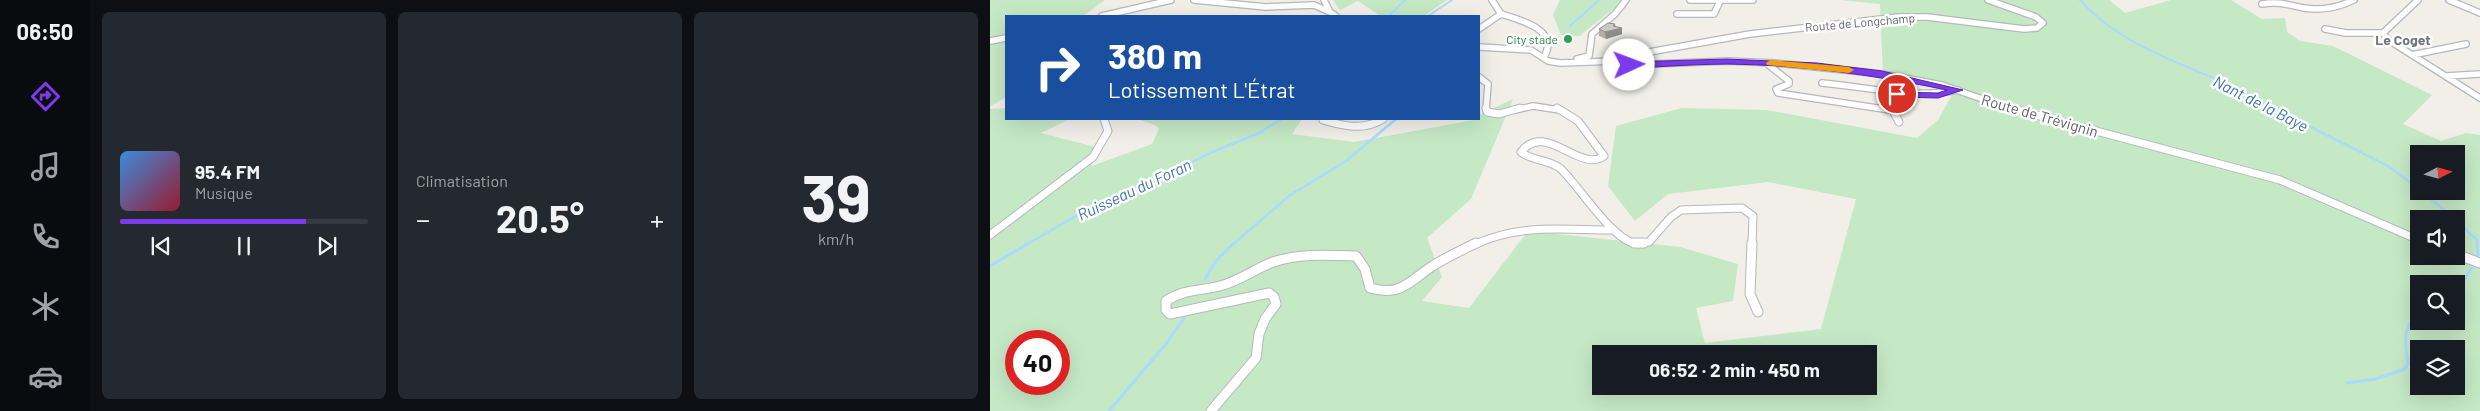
<!DOCTYPE html>
<html lang="fr">
<head>
<meta charset="utf-8">
<style>
	body { margin:0; font-family:Barlow,sans-serif; background:#242831; color:#f1f3f6; height:100vh; display:flex; flex-direction:column; font-size:19px; white-space:nowrap }
	* { box-sizing:border-box; margin:0 }
	p { font-size:16px; color:#9ea1a6 }
	.icon { flex:none; width:28px; height:28px; fill:none; stroke:currentColor; stroke-width:2; stroke-linecap:round; stroke-linejoin:round }
	.map { position:relative; flex:1; overflow:hidden }
	.panel { display:flex; flex-direction:column; gap:12px; padding:12px; background:#0d0f14; width:900px }
	.panel>* { flex:none }
	.hud { position:absolute; left:15px; top:15px; width:475px; height:105px; border-radius:0px; box-shadow:0 5px 20px #0002; background:#1a4fa0; color:#fff; overflow:hidden }
	.needle { width:32px; rotate:84deg }
	.fabs { position:absolute; left:1420px; top:145px; display:grid; gap:10px }
	.fabs a { display:grid; place-items:center; width:55px; height:55px; border-radius:0px; background:#171b24; box-shadow:0 5px 20px #0002; font-size:25px }
	.speed { position:absolute; left:15px; top:330px; display:flex; gap:10px; font-size:25px; font-weight:700; text-align:center }
	.speed>* { display:grid; place-content:center; width:65px; height:65px; border-radius:50%; background:#171b24; box-shadow:0 5px 20px #0002; line-height:1 }
	.speed .limit { border:8px solid #d22; background:#fff; color:#111 }
	.pin { position:absolute; display:grid; place-items:center; width:42px; height:42px; color:#fff; margin:-21px; border:2px solid #fff; border-radius:50%; box-shadow:0 1px 5px #0007 }
	.me { position:absolute; width:55px; margin:-28px; rotate:88deg; stroke-linejoin:round; filter:drop-shadow(0 0 4px #0008) }
	.turn { display:flex; align-items:center; gap:18px; height:105px; padding:0 20px; font-size:22px }
	.turn .icon { width:65px; height:65px; stroke-width:2.5 }
	.turn b { display:block; font-size:35px; line-height:42px }
	.big { font-size:38px; font-weight:700; line-height:1.1 }
	.panel .widget { flex:1; display:flex; flex-direction:column; justify-content:center; gap:8px; min-width:0; padding:0 18px; border-radius:8px; background:#242831 }
	.panel .dial { align-items:center; gap:0 }
	.dial b { font-size:65px; line-height:1 }
	.song { display:flex; align-items:center; gap:15px }
	.cover { width:60px; height:60px; border-radius:8px; background:linear-gradient(135deg,hsl(210 70% 55%),hsl(350 70% 35%)) }
	.played { height:5px; border-radius:2px; background:linear-gradient(90deg,#7c3aed 75%,#363941 75%) }
	.keys { display:flex; justify-content:space-around; direction:ltr }
	.heat { display:flex; justify-content:space-between; align-items:center; font-size:28px; direction:ltr }
	.panel .tiles { flex:1; display:grid; gap:12px; grid-template-columns:repeat(3,1fr) }
	.trip { position:absolute; left:602px; top:345px; width:285px; height:50px; border-radius:0px; background:#171b24; box-shadow:0 5px 20px #0002; font-weight:700; line-height:50px; text-align:center }
	main { display:flex; flex:1; min-height:0 }
	.dock { display:flex; flex-direction:column; width:90px; justify-content:space-around; align-items:center; background:#090b0e; color:#9ea1a6 }
	.dock .icon { width:35px; height:35px }
	.dock .selected { color:#7c3aed }
	.dock b { font-size:22px; color:#f1f3f6 }
	.map>svg:first-child { display:block }
	.green { fill:#c5e8c5; fill-rule:evenodd }
	.lines { fill:none; stroke-linecap:round; stroke-linejoin:round }
	.stream-far2 { stroke:#aadaff; stroke-width:2 }
	.stream-far1 { stroke:#aadaff; stroke-width:2.5 }
	.stream { stroke:#aadaff; stroke-width:3 }
	.minor-far2-casing { stroke:#b5b8bc; stroke-width:8 }
	.minor-far1-casing { stroke:#b5b8bc; stroke-width:9 }
	.minor-casing { stroke:#b5b8bc; stroke-width:11 }
	.minor-far2 { stroke:#fff; stroke-width:5.5 }
	.minor-far1 { stroke:#fff; stroke-width:7 }
	.minor { stroke:#fff; stroke-width:9 }
	.wall { fill:#afaea9 }
	.shaded-wall { fill:#8f8d8a }
	.building { fill:#cccac5; stroke:#8f8d8a }
	.route { fill:#7c3aed; stroke:#51269a }
	.slow { fill:#f59e0b }
	.leisure-dot { fill:#2e9e5b; stroke:#fff; stroke-width:2 }
	.labels { text-anchor:middle; dominant-baseline:central; stroke-width:5; stroke-linejoin:round; paint-order:stroke }
	.far-street-label { font-size:12px; fill:#5f6368; stroke:#fff }
	.far-leisure-label { font-size:12px; fill:#27864d; stroke:#fff; text-anchor:end }
	.far-neighbourhood-label { font-size:14px; font-weight:bold; fill:#70757a; stroke:#fff }
	.street-label { font-size:15px; fill:#5f6368; stroke:#fff }
	.water-label { font-size:16px; font-style:italic; fill:#4174aa; stroke:#fff }
</style>
</head>
<body>
<main>
<nav class="dock">
<b>06:50</b>
<svg class="icon selected" aria-label="directions" viewBox="0 0 24 24"><path d="M12 3l9 9-9 9-9-9zM9 14v-3h6M13 9l2 2-2 2"/></svg>
<svg class="icon" aria-label="music" viewBox="0 0 24 24"><path d="M9 18V5l10-2v13"/><circle cx="6" cy="18" r="3"/><circle cx="16" cy="16" r="3"/></svg>
<svg class="icon" aria-label="phone" viewBox="0 0 24 24"><path d="M5 4h4l2 5-3 2q2 4 5 5l2-3 5 2v4C11 20 4 13 5 4z"/></svg>
<svg class="icon" aria-label="climate" viewBox="0 0 24 24"><path d="M12 3v18M4 7l16 10M4 17L20 7"/></svg>
<svg class="icon" aria-label="car" viewBox="0 0 24 24"><path d="M5 17H2v-5l4-1 3-4h7l3 4 3 1v5h-3M9 17h6M6 11h13"/><circle cx="7" cy="17" r="2"/><circle cx="17" cy="17" r="2"/></svg>
</nav>
<section class="panel">
<div class="tiles">
<div class="widget">
<div class="song"><i class="cover"></i><div><b>95.4 FM</b><p>Musique</p></div></div>
<div class="played"></div>
<div class="keys"><svg class="icon" aria-label="previous" viewBox="0 0 24 24"><path d="M18 5L8 12l10 7zM5 5v14"/></svg><svg class="icon" aria-label="pause" viewBox="0 0 24 24"><path d="M8 5v14M16 5v14"/></svg><svg class="icon" aria-label="next" viewBox="0 0 24 24"><path d="M6 5l10 7-10 7zM19 5v14"/></svg></div>
</div>
<div class="widget"><p>Climatisation</p>
<div class="heat"><a>−</a><b class="big">20.5°</b><a>+</a></div>
</div>
<div class="widget dial"><b>39</b><p>km/h</p></div>
</div>
</section>
<div class="map">
<svg width="1490" height="411" viewBox="0 0 1490 411">
	<rect width="100%" height="100%" fill="#f1efe8"/>
	<path class="green" d="M0 0H115L93 16H16V97L0 107Z
		M343 0H457L434 16H387L389 15 368 1 350 10Z
		M570 0H631C620 15 603 23 590 36L571 35 563 15Z
		M850 0H1119L1135 13 1181 0H1241L1272 19 1295 18 1297 32 1310 41 1343 46 1442 95 1413 124 1451 141 1476 133 1490 135V411H0V109L16 108V119H80L51 133 105 147 102 166 162 144 169 129 165 125 147 119H312L302 134 364 142 489 119V115L523 99 481 199 437 238 452 277 432 301 479 308 538 231 690 247 748 264 743 301 706 308 715 343 831 329 866 199 778 182 678 194 645 221 618 186 626 126 692 108 777 110 927 138 948 120 962 95 958 88 893 76 890 4ZM1429 154H1466V191H1429ZM1429 219H1466V256H1429ZM1429 284H1466V321H1429ZM26 341H69V384H26ZM1429 349H1466V386H1429ZM611 354H879V386H611Z"/>
	<g class="lines">
		<path class="stream-far2" d="M1090 0C1132 47 1196 65 1252 90 1263 96 1274 103 1285 110
			M399 16 415 0
			M438 16 462 0
			M580 26 609 0"/>
		<path class="stream-far1" d="M1283 108 1398 166 1429 189
			M1431 191 1465 219
			M1466 220 1487 240V245
			M36 245 82 218 171 178 220 153 269 133 292 119
			M242 245 299 196 356 161 406 119"/>
		<path class="stream" d="M1487 243 1488 258
			M0 266 39 243
			M215 279 226 261 244 243
			M1466 287 1473 282 1484 265
			M1357 383 1386 379 1415 369 1418 364C1414 337 1413 331 1429 308
			M119 411 176 344 194 318"/>
		<g class="minor-far2-casing">
			<path id="minor-far2" d="M204 0 276 7 324 5 340 12
				M334 0 340 12 346 16
				M502 0 511 14
				M700 0H763
				M1428 0 1393 33 1397 39 1490 98
				M1459 0 1490 13
				M1272 4C1287 1 1299 5 1314 8 1331 11 1349 7 1364 0
				M687 14H724L730 1
				M112 16 181 0
				M489 29 511 14C531 20 570 30 554 57
				M1335 29 1356 33H1393
				M0 41 16 38
				M489 47 541 50 558 61 570 63 628 61
				M1422 55 1476 44
				M587 59 599 56 602 34 625 14 636 0
				M628 61 639 65 737 61 785 63 892 74 952 85 1024 110
				M628 61 637 56 760 34 909 17H937L1034 29 1047 28 1053 23 1046 17 998 0
				M776 63 799 81V84L786 89 788 93 900 110
				M1456 76 1490 74
				M489 77 498 84 496 110
				M832 83C878 87 922 99 968 90
				M525 110 543 106 570 110"/>
		</g>
		<g class="minor-far1-casing">
			<path id="minor-far1" d="M496 108 497 112 509 114 530 108
				M567 108 588 121 614 156C590 174 555 120 531 152 542 161 558 159 570 168 589 186 621 238 644 243 649 245 654 243 659 242L681 217 691 210 752 208 763 216 762 245
				M897 108 903 111 909 122
				M1020 108 1290 180 1429 240
				M333 120C353 126 374 131 393 119
				M0 235 103 157 118 131 114 119
				M484 245C529 223 574 230 623 230"/>
		</g>
		<g class="minor-casing">
			<path id="minor" d="M644 243H654
				M762 243 760 294 768 312
				M1466 254 1490 263
				M221 411 266 358 269 334 275 319 286 304 284 297 279 293 180 314 176 310V301C193 289 211 291 230 286 249 281 265 269 283 262 309 253 338 255 366 256L375 269 380 288C412 297 419 281 444 265 457 257 472 250 486 243"/>
		</g>
		<use href="#minor-far2" class="minor-far2"/>
		<use href="#minor-far1" class="minor-far1"/>
		<use href="#minor" class="minor"/>
	</g>
	<path class="wall" d="M625 24V27L632 28V34L616 39 609 36V29Z"/>
	<path class="shaded-wall" d="M625 24 626 29 632 28V34L616 39 615 32Z"/>
	<path class="building" d="M618 23 625 24 623 26 632 28 615 32 609 29Z"/>
	<path class="route" d="M737 59 827 63 892 71 973 90 948 98 907 97 902 94 903 92 948 93 957 90C884 75 812 65 738 64 705 64 671 67 639 68L634 65 639 62Z"/>
	<path class="slow" d="M780 60 859 67 864 70 859 73 777 65 776 63Z"/>
	<circle class="leisure-dot" cx="578" cy="39" r="5"/>
	<g class="labels">
		<g class="far-street-label">
			<text transform="translate(870 22) rotate(-5)">Route de Longchamp</text>
		</g>
		<g class="far-leisure-label">
			<text x="568" y="39">City stade</text>
		</g>
		<g class="far-neighbourhood-label">
			<text x="1413" y="39">Le Coget</text>
		</g>
		<g class="street-label">
			<text transform="translate(1050 115) rotate(16)">Route de Trévignin</text>
		</g>
		<g class="water-label">
			<text transform="translate(1271 103) rotate(27)">Nant de la Baye</text>
			<text transform="translate(144 189) rotate(-25)">Ruisseau du Foran</text>
		</g>
	</g>
</svg>
<div class="fabs">
<a><svg class="needle" viewBox="-14 -14 28 28"><path d="M0-13l5 13h-10z" fill="#e53935"/><path d="M0 13l5-13h-10z" fill="#9ea1a6"/></svg></a>
<a><svg class="icon" aria-label="sound" viewBox="0 0 24 24"><path d="M4 9h4l5-4v14l-5-4H4zM17 9q2 3 0 6"/></svg></a>
<a><svg class="icon" aria-label="search" viewBox="0 0 24 24"><circle cx="10" cy="10" r="6"/><path d="M15 15l6 6"/></svg></a>
<a><svg class="icon" aria-label="layers" viewBox="0 0 24 24"><path d="M12 4l9 5-9 5-9-5zM3 14l9 5 9-5"/></svg></a>
</div>
<div class="speed"><div class="limit">40</div></div>
<div class="pin" style="left:907px;top:94px;background:#d93025"><svg class="icon" aria-label="arrive" viewBox="0 0 24 24"><path d="M6 21V4h12l-3 4 3 4H6"/></svg></div>
<svg class="me" style="left:639px;top:65px" viewBox="-20 -20 40 40"><circle r="19" fill="#fff"/><path d="M0-13L10 11 0 6-10 11z" fill="#7c3aed"/></svg>
<div class="trip">06:52 · 2 min · 450 m</div>
<div class="hud">
<div class="turn"><svg class="icon" aria-label="right" viewBox="0 0 24 24"><path d="M7 20v-9h11M14 6l5 5-5 5"/></svg><div><b>380 m</b>Lotissement L'Étrat</div></div>
</div>
</div>
</main>
</body>
</html>
